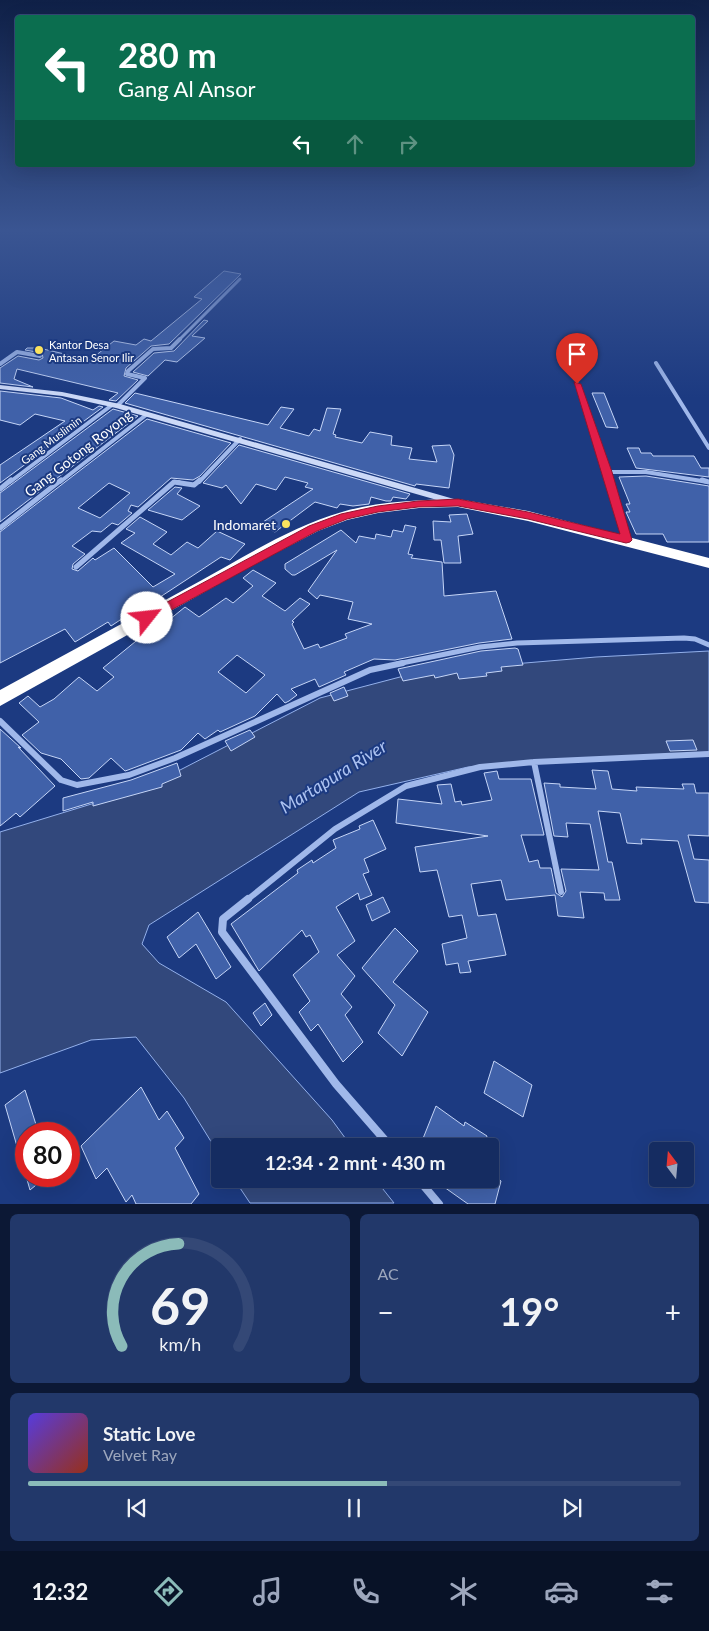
<!DOCTYPE html>
<html lang="id">
<head>
<meta charset="utf-8">
<style>
	body { margin:0; font-family:Lato,sans-serif; background:#22386a; color:#f1f3f6; height:100vh; display:flex; flex-direction:column; font-size:19px; white-space:nowrap }
	* { box-sizing:border-box; margin:0 }
	p { font-size:16px; color:#9da7bd }
	.icon { flex:none; width:28px; height:28px; fill:none; stroke:currentColor; stroke-width:2; stroke-linecap:round; stroke-linejoin:round }
	.map { position:relative; height:1204px; overflow:hidden }
	.drawer { display:flex; flex-direction:column; gap:10px; padding:10px; background:#0c1835; flex:1 }
	.drawer>* { flex:none }
	.hud { position:absolute; left:15px; top:15px; width:680px; height:152px; border-radius:5px; box-shadow:0 5px 20px #0002,0 0 0 1px #344876; background:#0b6e4f; color:#fff; overflow:hidden }
	.needle { width:32px; rotate:344deg }
	.controls { position:absolute; left:649px; top:1142px; display:grid; gap:10px }
	.controls a { display:grid; place-items:center; width:45px; height:45px; border-radius:5px; background:#152c61; box-shadow:0 5px 20px #0002,0 0 0 1px #344876; font-size:25px }
	.speed { position:absolute; left:15px; top:1122px; display:flex; gap:10px; font-size:25px; font-weight:700; text-align:center }
	.speed>* { display:grid; place-content:center; width:65px; height:65px; border-radius:50%; background:#152c61; box-shadow:0 5px 20px #0002,0 0 0 1px #344876; line-height:1 }
	.speed .limit { border:8px solid #d22; background:#fff; color:#111 }
	.pin { position:absolute; display:grid; place-items:center; width:42px; height:42px; color:#fff; margin:-51px -21px; border-radius:50% 50% 50% 0; rotate:-45deg; box-shadow:0 0 5px #0007 }
	.pin .icon { rotate:45deg }
	.me { position:absolute; width:55px; margin:-28px; rotate:61deg; stroke-linejoin:round; filter:drop-shadow(0 0 4px #0008) }
	.turn { display:flex; align-items:center; gap:18px; height:105px; padding:0 20px; font-size:22px }
	.turn .icon { width:65px; height:65px; stroke-width:2.5 }
	.turn b { display:block; font-size:35px; line-height:42px }
	.lanes { display:flex; align-items:center; height:48px; padding:0 20px; background:#0003; justify-content:center; gap:25px; direction:ltr }
	.lanes .off { opacity:.35 }
	.big { font-size:38px; font-weight:700; line-height:1.1 }
	.drawer .card { flex:1; display:flex; flex-direction:column; justify-content:center; gap:8px; min-width:0; padding:0 18px; border-radius:8px; background:#22386a }
	.drawer .dial { align-items:center; gap:0 }
	.dial svg { height:130px; overflow:visible; fill:none; stroke:#344876; stroke-width:7; stroke-linecap:round; text-anchor:middle }
	.dial text { fill:#f1f3f6; stroke:none }
	.song { display:flex; align-items:center; gap:15px }
	.cover { width:60px; height:60px; border-radius:8px; background:linear-gradient(135deg,hsl(250 70% 55%),hsl(10 70% 35%)) }
	.played { height:5px; border-radius:2px; background:linear-gradient(90deg,#8bbbb9 55%,#344876 55%) }
	.keys { display:flex; justify-content:space-around; direction:ltr }
	.heat { display:flex; justify-content:space-between; align-items:center; font-size:28px; direction:ltr }
	.drawer .tiles { flex:1; display:grid; gap:10px; grid-template-columns:1fr 1fr }
	.card:last-child { grid-column:span 2 }
	.trip { position:absolute; left:211px; top:1138px; width:288px; height:50px; border-radius:5px; background:#152c61; box-shadow:0 5px 20px #0002,0 0 0 1px #344876; font-weight:700; line-height:50px; text-align:center }
	.tabs { display:flex; height:80px; justify-content:space-around; align-items:center; background:#081227; color:#9da7bd }
	.tabs .icon { width:35px; height:35px }
	.tabs .current { color:#8bbbb9 }
	.tabs b { font-size:22px; color:#f1f3f6 }
	.map>svg:first-child { display:block }
	.water { fill:#32487c; stroke:#93b0eb }
	.building { fill:#4061a9; stroke:#c5d5f7; fill-rule:evenodd }
	.lines { fill:none; stroke-linecap:round; stroke-linejoin:round }
	.street-far4 { stroke:#a0b8ea; stroke-width:3 }
	.street-far3 { stroke:#a0b8ea; stroke-width:4 }
	.street-far2 { stroke:#a0b8ea; stroke-width:5 }
	.street-far1 { stroke:#a0b8ea; stroke-width:6 }
	.street { stroke:#a0b8ea; stroke-width:8 }
	.secondary { fill:#ccd9f7; fill-rule:evenodd }
	.highway { fill:#fff; fill-rule:evenodd }
	.route { fill:#e11d48; stroke:#92132f }
	.poi-dot { fill:#fae25e; stroke:#1c3a81; stroke-width:2 }
	.labels { text-anchor:middle; dominant-baseline:central; stroke-width:4; stroke-linejoin:round; paint-order:stroke }
	.far-poi-label { font-size:11px; fill:#fff; stroke:#1c3a81; text-anchor:start }
	.far-street-label { font-size:11px; fill:#fff; stroke:#1c3a81 }
	.street-label { font-size:14px; fill:#fff; stroke:#1c3a81 }
	.poi-label { font-size:14px; fill:#fff; stroke:#1c3a81; text-anchor:end }
	.near-water-label { font-size:18px; font-style:italic; fill:#acc2f1; stroke:#1c3a81 }
</style>
</head>
<body>
<div class="map">
<svg width="709" height="1204" viewBox="0 0 709 1204">
	<rect width="100%" height="100%" fill="#1c3a81"/>
	<path class="water" d="M709 651V752L468 767 359 792 149 925 142 944 159 963 226 1002 332 1120 351 1146H220V1156L184 1098 136 1037 91 1040 0 1073V832L147 787 320 698 419 672 596 657Z
		M234 1179H375L394 1203H250Z"/>
	<path class="building" d="M224 271 241 274 169 344 151 346 126 368 124 376 138 380 116 401 109 400 118 393 17 369 14 379 33 387 0 383V368L18 356 39 360 43 358 42 353 25 350 27 348H39L90 360 114 341 136 345 144 339 151 341 202 299 194 297Z
		M204 320 208 321 192 336 205 338 177 362 165 360 148 376 133 372 154 353 174 351Z
		M0 391 61 398 93 410 99 406 103 407 0 483V465L65 421 35 414 20 425 0 420Z
		M135 393 268 425 281 407 294 409 280 428 309 436 314 429 320 431 327 408 341 409 333 434 336 435 335 437 362 443 370 432 392 436 391 445 412 448 409 459 437 462 432 446 450 445 454 455 449 488 416 484 415 486 125 403Z
		M592 393H604L618 428 606 427Z
		M113 409 138 416 0 522V493Z
		M147 419 231 443 200 476 193 480 171 478 138 507 131 505 128 511 132 513 118 525 112 523 101 532 92 531 72 546 85 554 73 564 72 569 78 571 93 558 95 560 114 548 153 587 175 574 121 543 135 533 126 529 140 517 167 532 153 544 171 555 187 542 198 548 217 531 245 544 230 560 221 557 148 605 146 603 111 626 108 622 75 642 65 629 0 663V532ZM109 483 130 493 100 518 78 508Z
		M239 445 410 494 406 499 393 497 391 501H386L371 497 369 504 353 506 340 504 337 508 315 502 275 532 260 524 313 489 305 487 308 483 285 477 276 490 256 484 241 504 226 485 222 488 203 483Z
		M627 448H639L641 453H651L653 456H694L701 468H709V477L636 468Z
		M646 476 709 486V542H667L663 534H636L626 512H630L626 504H630L619 477Z
		M175 487 182 488 177 494 200 506 182 520 148 510Z
		M467 514 473 534 458 536 461 563H444L441 540H434L433 521 451 522 449 515Z
		M405 525 416 527 408 554 413 555 411 558 442 562 444 596 496 591 512 639 479 643 395 660 374 659 344 672 346 675 319 687 315 679 291 689 297 695 289 701 285 703 277 694 255 716 220 732 218 730 205 739 198 733 181 750 128 770 125 771 111 758 89 778 81 779 61 759 41 753 22 735 39 722 19 703 28 696 40 707 54 699 79 677 97 691 114 677 103 668 152 628 153 629 167 618 169 620 185 607 199 617 226 598 233 603 253 586 243 578 253 570 276 583 262 596 285 611 300 598 310 604 292 621 294 622 292 624 304 649 318 644 320 648 347 638 345 634 372 624 348 619 353 602 320 595 317 599 308 591 337 550 295 575H292L285 569V564L341 530 356 543 359 536 375 539 376 534 391 537 393 530 403 532ZM237 655 265 675 246 693 218 672Z
		M515 648 518 649 523 665 501 667 502 671 486 673 487 676 459 679 457 673 435 678 434 675 403 681 398 669 481 651Z
		M344 687 348 696 334 701 330 693Z
		M0 729 21 748 18 747 55 786 20 817 16 813 0 826Z
		M250 730 255 737 231 751 225 741Z
		M693 740 697 750 670 751 666 741Z
		M177 763 181 776 162 784V787L93 806V802L63 811V798L131 780Z
		M592 770 608 771 612 789 637 791 636 787 684 789 682 784H694L696 793H709V836L688 835 694 859 709 860V903L695 902 678 841 641 839 642 844 627 843 620 813 598 811 608 862H612L620 900H605L604 893 580 892 584 918 558 916 555 895 506 900 501 880 471 884 478 916 496 914 506 955 468 961 471 972 460 973 458 963 446 965 442 944 467 938 462 915 449 917 437 870 420 872 415 847 488 836 396 823 398 799 442 804 437 785 451 784 455 802 461 801 462 805 492 800 484 773 497 771 499 779H531L544 835H521L529 862 538 860 540 868H551L556 893 562 897 566 891 561 869 599 870 590 824 566 823 568 837 554 836 544 783 560 784V787L596 789Z
		M373 820 386 849 364 859 369 872 363 874 372 895 360 900 358 893 336 907 355 941 337 955 355 976 341 994 352 1007 345 1015 363 1042 343 1062 318 1024 311 1031 299 1012 310 1001 293 975 319 952 310 935 306 937 302 930 259 971 231 924 298 873 297 870 312 860 313 863 336 848 333 840 360 829 359 826Z
		M383 897 390 912 372 921 366 905Z
		M198 912 231 967 216 979 196 944 179 958 167 937Z
		M395 928 418 951 393 982 428 1012 402 1056 378 1033 395 1005 362 968Z
		M265 1003 272 1015 261 1026 253 1013Z
		M494 1061 532 1085 523 1117 484 1093Z
		M141 1087 159 1120 167 1111 184 1138 175 1148 199 1194 191 1204H136L132 1195 126 1202 107 1168 96 1179 81 1146Z
		M25 1090 39 1134H26V1166L23 1167 5 1105Z
		M436 1106 464 1126 465 1122 487 1136 484 1146H420Z
		M490 1173 501 1181 495 1204H468L444 1187 447 1179H490Z
		M26 1176H47L30 1190Z"/>
	<g class="lines">
		<path class="street-far4" d="M179 340 240 279"/>
		<path class="street-far3" d="M656 363 709 448
			M0 364 17 352 40 356
			M577 384 610 482
			M117 406 145 378 127 374 128 371 153 349 171 348 180 339
			M607 472H646L708 482
			M10 482 112 405
			M60 482 146 415
			M176 482H179
			M199 482 240 439"/>
		<path class="street-far2" d="M609 480 627 540
			M702 480 709 482
			M0 489 11 480
			M0 528 61 480
			M76 567 174 482 194 485 200 480
			M397 664 480 647 517 643 684 638 695 639 709 645"/>
		<path class="street-far1" d="M0 721 61 780 77 785 129 775 175 758 370 670 403 663
			M534 762 561 892
			M247 900 335 829 406 786 480 767 534 762 709 754"/>
		<path class="street" d="M248 899 223 919 222 932 336 1084 390 1146
			M418 1179 439 1204"/>
		<path class="secondary" d="M0 385 62 392 120 404 461 501 462 503 458 506 116 408 62 396 0 389Z"/>
		<path class="highway" d="M458 499 528 511 709 558V568L528 521 458 507 419 508 378 513 347 520 318 531 253 565 0 706V690C67 653 135 617 202 580 247 555 293 526 342 512 379 501 419 500 458 499Z"/>
	</g>
	<linearGradient id="sky" x2="0" y2="1"><stop stop-color="#0f2047"/><stop offset="0.58" stop-color="#3a5592"/><stop offset="1" stop-color="#3a5592" stop-opacity="0"/></linearGradient>
	<rect width="709" height="398" fill="url(#sky)"/>
	<path class="route" d="M574 382 581 384 612 472 632 540 630 542 626 543 528 519 458 506 418 507 378 512 347 519 317 531 151 621H143V615L309 526 341 514 378 506 418 501 458 499 528 512 620 534Z"/>
	<g class="poi-dot">
		<circle cx="39" cy="350" r="5"/>
		<circle cx="286" cy="524" r="5"/>
	</g>
	<g class="labels">
		<g class="far-poi-label">
			<text x="49" y="344">Kantor Desa<tspan x="49" dy="13">Antasan Senor Ilir</tspan></text>
		</g>
		<g class="far-street-label">
			<text transform="translate(51 440) rotate(-37)">Gang Muslimin</text>
		</g>
		<g class="street-label">
			<text transform="translate(78 453) rotate(-38)">Gang Gotong Royong</text>
		</g>
		<g class="poi-label">
			<text x="276" y="524">Indomaret</text>
		</g>
		<g class="near-water-label">
			<text transform="translate(333 776) rotate(-32)">Martapura River</text>
		</g>
	</g>
</svg>
<div class="controls">
<a><svg class="needle" viewBox="-14 -14 28 28"><path d="M0-13l5 13h-10z" fill="#e53935"/><path d="M0 13l5-13h-10z" fill="#9da7bd"/></svg></a>
</div>
<div class="speed"><div class="limit">80</div></div>
<div class="pin" style="left:577px;top:384px;background:#d93025"><svg class="icon" aria-label="arrive" viewBox="0 0 24 24"><path d="M6 21V4h12l-3 4 3 4H6"/></svg></div>
<svg class="me" style="left:147px;top:618px" viewBox="-20 -20 40 40"><circle r="19" fill="#fff"/><path d="M0-13L10 11 0 6-10 11z" fill="#e11d48"/></svg>
<div class="trip">12:34 · 2 mnt · 430 m</div>
<div class="hud">
<div class="turn"><svg class="icon" aria-label="left" viewBox="0 0 24 24"><path d="M17 20v-9H6M10 6l-5 5 5 5"/></svg><div><b>280 m</b>Gang Al Ansor</div></div>
<div class="lanes"><svg class="icon" aria-label="left" viewBox="0 0 24 24"><path d="M17 20v-9H6M10 6l-5 5 5 5"/></svg><svg class="icon off" aria-label="ahead" viewBox="0 0 24 24"><path d="M12 20V5M6 11l6-6 6 6"/></svg><svg class="icon off" aria-label="right" viewBox="0 0 24 24"><path d="M7 20v-9h11M14 6l5 5-5 5"/></svg></div>
</div>
</div>
<section class="drawer">
<div class="tiles">
<div class="card dial"><svg viewBox="0 0 100 80">
<path d="M14 69A42 42 0 1 1 86 69"/>
<path d="M14 69A42 42 0 0 1 49 6" stroke="#8bbbb9"/>
<text x="50" y="56" font-size="32" font-weight="700">69</text>
<text x="50" y="72" font-size="11">km/h</text>
</svg></div>
<div class="card"><p>AC</p>
<div class="heat"><a>−</a><b class="big">19°</b><a>+</a></div>
</div>
<div class="card">
<div class="song"><i class="cover"></i><div><b>Static Love</b><p>Velvet Ray</p></div></div>
<div class="played"></div>
<div class="keys"><svg class="icon" aria-label="previous" viewBox="0 0 24 24"><path d="M18 5L8 12l10 7zM5 5v14"/></svg><svg class="icon" aria-label="pause" viewBox="0 0 24 24"><path d="M8 5v14M16 5v14"/></svg><svg class="icon" aria-label="next" viewBox="0 0 24 24"><path d="M6 5l10 7-10 7zM19 5v14"/></svg></div>
</div>
</div>
</section>
<nav class="tabs">
<b>12:32</b>
<svg class="icon current" aria-label="directions" viewBox="0 0 24 24"><path d="M12 3l9 9-9 9-9-9zM9 14v-3h6M13 9l2 2-2 2"/></svg>
<svg class="icon" aria-label="music" viewBox="0 0 24 24"><path d="M9 18V5l10-2v13"/><circle cx="6" cy="18" r="3"/><circle cx="16" cy="16" r="3"/></svg>
<svg class="icon" aria-label="phone" viewBox="0 0 24 24"><path d="M5 4h4l2 5-3 2q2 4 5 5l2-3 5 2v4C11 20 4 13 5 4z"/></svg>
<svg class="icon" aria-label="climate" viewBox="0 0 24 24"><path d="M12 3v18M4 7l16 10M4 17L20 7"/></svg>
<svg class="icon" aria-label="car" viewBox="0 0 24 24"><path d="M5 17H2v-5l4-1 3-4h7l3 4 3 1v5h-3M9 17h6M6 11h13"/><circle cx="7" cy="17" r="2"/><circle cx="17" cy="17" r="2"/></svg>
<svg class="icon" aria-label="filters" viewBox="0 0 24 24"><path d="M4 7h16M4 17h16"/><circle cx="9" cy="7" r="2"/><circle cx="15" cy="17" r="2"/></svg>
</nav>
</body>
</html>
